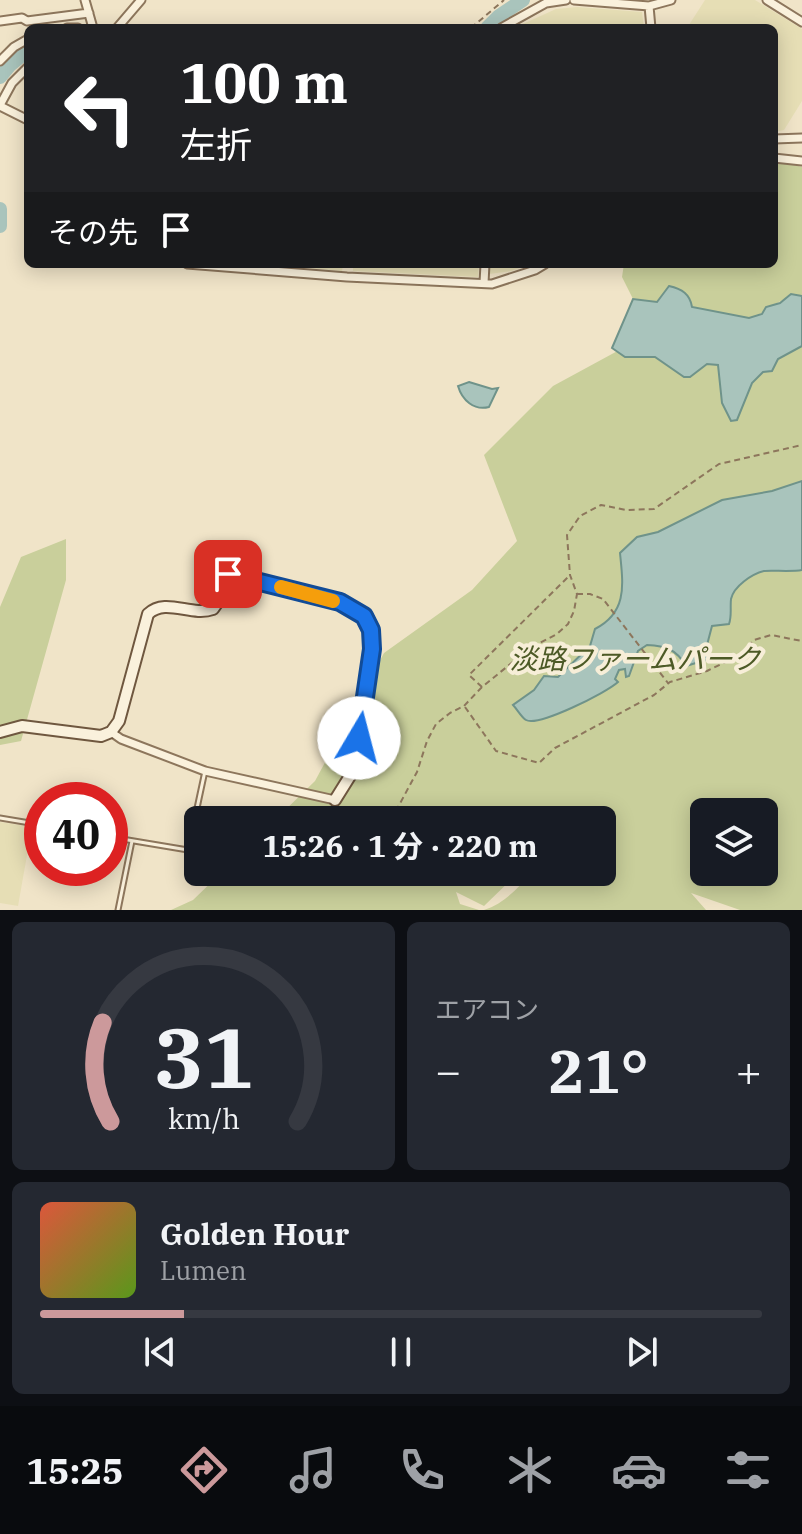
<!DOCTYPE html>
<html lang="ja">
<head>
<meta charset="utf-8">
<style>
	body { margin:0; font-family:"IBM Plex Serif","Noto Sans JP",serif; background:#242831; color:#f1f3f6; height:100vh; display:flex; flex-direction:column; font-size:30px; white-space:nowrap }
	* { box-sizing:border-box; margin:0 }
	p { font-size:26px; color:#9ea1a6 }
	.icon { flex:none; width:44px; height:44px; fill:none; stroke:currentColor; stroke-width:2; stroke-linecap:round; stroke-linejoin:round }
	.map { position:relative; height:910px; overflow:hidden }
	.side { display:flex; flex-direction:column; gap:12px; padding:12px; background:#0d0f14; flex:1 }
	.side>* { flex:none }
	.guide { position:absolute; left:24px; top:24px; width:754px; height:244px; border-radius:12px; box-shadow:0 4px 20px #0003; background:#202124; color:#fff; overflow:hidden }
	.buttons { position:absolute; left:690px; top:798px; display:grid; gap:16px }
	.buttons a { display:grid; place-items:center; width:88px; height:88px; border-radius:12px; background:#171b24; box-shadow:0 4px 20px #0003; font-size:40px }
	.speed { position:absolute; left:24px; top:782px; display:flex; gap:16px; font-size:40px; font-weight:700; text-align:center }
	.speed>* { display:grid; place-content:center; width:104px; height:104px; border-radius:50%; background:#171b24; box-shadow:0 4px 20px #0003; line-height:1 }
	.speed .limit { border:12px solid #d22; background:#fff; color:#111 }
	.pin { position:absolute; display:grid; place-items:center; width:68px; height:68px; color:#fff; margin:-34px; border-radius:16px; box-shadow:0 4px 12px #0006 }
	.me { position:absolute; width:88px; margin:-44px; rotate:8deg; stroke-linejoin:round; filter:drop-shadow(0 0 6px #0008) }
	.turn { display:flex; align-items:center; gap:28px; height:168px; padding:0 24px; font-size:36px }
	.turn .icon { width:104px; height:104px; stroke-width:2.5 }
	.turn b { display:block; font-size:56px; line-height:68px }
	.then { display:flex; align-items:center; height:76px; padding:0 24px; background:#0003; gap:16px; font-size:30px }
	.big { font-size:60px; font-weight:700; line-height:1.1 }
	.side .tile { flex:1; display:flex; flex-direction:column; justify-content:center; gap:12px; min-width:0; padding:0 28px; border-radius:12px; background:#242831 }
	.side .dial { align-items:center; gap:0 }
	.dial svg { height:208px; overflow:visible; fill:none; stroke:#363941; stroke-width:7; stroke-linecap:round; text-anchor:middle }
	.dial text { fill:#f1f3f6; stroke:none }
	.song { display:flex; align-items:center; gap:24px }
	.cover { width:96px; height:96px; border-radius:12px; background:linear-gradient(135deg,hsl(10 70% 55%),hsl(90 70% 35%)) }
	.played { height:8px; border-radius:4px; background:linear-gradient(90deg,#cc999b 20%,#363941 20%) }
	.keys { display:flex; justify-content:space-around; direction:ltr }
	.heat { display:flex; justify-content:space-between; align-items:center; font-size:44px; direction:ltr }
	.side .tiles { flex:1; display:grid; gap:12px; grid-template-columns:1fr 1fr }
	.tile:last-child { grid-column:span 2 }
	.trip { position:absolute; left:184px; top:806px; width:432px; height:80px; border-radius:12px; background:#171b24; box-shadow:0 4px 20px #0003; font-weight:700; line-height:80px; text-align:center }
	.tab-bar { display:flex; height:128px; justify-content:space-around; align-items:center; background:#090b0e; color:#9ea1a6 }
	.tab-bar .icon { width:56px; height:56px }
	.tab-bar .selected { color:#cc999b }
	.tab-bar b { font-size:36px; color:#f1f3f6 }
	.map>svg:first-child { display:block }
	.farmland { fill:#e6deb5 }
	.green { fill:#c9cf9b; fill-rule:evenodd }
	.water { fill:#a9c4bc; stroke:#6f938a; stroke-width:2 }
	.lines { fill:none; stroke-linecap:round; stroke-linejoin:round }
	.river { stroke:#a9c4bc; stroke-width:14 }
	.lane-casing { stroke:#8d765c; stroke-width:7 }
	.street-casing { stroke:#8d765c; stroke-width:11 }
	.secondary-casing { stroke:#6f573f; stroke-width:14 }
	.path { stroke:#8d765c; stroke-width:2; stroke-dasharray:6 4; stroke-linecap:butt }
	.lane { stroke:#faf1dc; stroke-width:3 }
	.street { stroke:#faf1dc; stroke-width:7 }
	.secondary { stroke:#faf1dc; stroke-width:10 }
	.route-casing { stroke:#114b97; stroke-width:20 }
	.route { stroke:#1a73e8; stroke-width:14 }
	.slow { stroke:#f59e0b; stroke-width:14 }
	.labels { text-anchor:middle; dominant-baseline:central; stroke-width:8; stroke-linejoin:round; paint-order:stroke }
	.park-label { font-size:28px; font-style:italic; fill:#4d5a26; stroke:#f7eed8 }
</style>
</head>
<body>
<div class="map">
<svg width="802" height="910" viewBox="0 0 802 910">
	<rect width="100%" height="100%" fill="#f0e4c8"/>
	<path class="farmland" d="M705 0H755L802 29V101L784 130 774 132V28H687Z
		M577 7 642 12 644 28H514L556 9Z
		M261 264H343L342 271Z
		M353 264H479L478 277 353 271Z
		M490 264H530L511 271 489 274Z
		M0 822 32 827 18 906 0 903Z"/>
	<path class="green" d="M774 162H783L802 167V296C785 293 768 311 752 318L802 314V910H740L691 893 706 910H484C505 903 518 888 532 872H602V820H275L315 781 384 653 472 590 517 541 484 455 553 386 658 329 735 314H720L692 307C691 294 681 289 670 286L657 302 633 299 622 277 624 264H774ZM704 812H764V872H704Z
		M66 539V580L21 741 0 745V607L21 557Z
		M222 872H519L484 906 456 892 460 904 479 910H171L193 900Z"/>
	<path class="water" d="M669 286C682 289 690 294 692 307L749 318 762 314 766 307 780 303 791 294 802 296V346L778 359 772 371 763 372 752 383 737 420 731 421 722 403 718 365 707 364 690 377H684L655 357H625L612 348 633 299 657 302Z
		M469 382 492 389 498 388 489 407C474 411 462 400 458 386Z
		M802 481V570C792 572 771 570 764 571 752 574 734 586 731 599 730 608 732 616 729 624L712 626 707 645 709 659 686 666C676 649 666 646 647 645L638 651 629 676 626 677 625 669 619 670 615 679 618 682C606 693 538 727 526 720 521 717 517 709 513 705L534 690 544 676 558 677 590 646 595 629C628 612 623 584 620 553L637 537 658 532 722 500 772 491Z"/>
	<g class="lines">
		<path class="river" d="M487 28 499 16 523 0
			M0 77 10 65 28 50
			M0 209V226"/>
		<g class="lane-casing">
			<path id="lane" d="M0 818 42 825
				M110 837 188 850 205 771
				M118 910 132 841"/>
		</g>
		<g class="street-casing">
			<path id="street" d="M85 0 93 28
				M574 0 649 6 651 28
				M767 0 802 22
				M649 6 671 0
				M0 21 22 18 27 21 89 13
				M67 28H78
				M117 28 141 0
				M501 28 546 3 566 0
				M0 61 14 47 28 39
				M0 105 12 83 28 67
				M0 106 28 120
				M774 139 802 138
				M774 158 802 161
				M187 264 347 277 492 284 535 270 545 264
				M484 283 485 264
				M111 732 121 739 205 771 335 800"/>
		</g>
		<g class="secondary-casing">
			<path id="secondary" d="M0 732 22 726 101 736 111 732 119 721 148 614C166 597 191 617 213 609L223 595 228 574C256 581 350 598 365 619 371 628 371 638 372 649L355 768 335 800"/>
		</g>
		<path class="path" d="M471 28 504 0
			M577 594H590L603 599 668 683
			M482 687 469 675 569 576
			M465 707 496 751 539 763 555 748 654 695 670 682 707 671 740 655 754 640 771 635 802 641
			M391 820 417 772 427 741 436 724 450 713 464 706 482 687 530 648 557 634 568 624 574 611 577 594 570 575 567 535 580 516 601 505 626 510 654 509 719 464 802 445"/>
		<use href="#lane" class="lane"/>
		<use href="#street" class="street"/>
		<use href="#secondary" class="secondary"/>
	</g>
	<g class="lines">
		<g class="route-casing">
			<path id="route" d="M228 574 340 602 364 616 371 630 372 649 359 738"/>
		</g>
		<use href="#route" class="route"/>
		<path class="slow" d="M281 587 333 601"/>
	</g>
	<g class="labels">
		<g class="park-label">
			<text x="635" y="658">淡路ファームパーク</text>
		</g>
	</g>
</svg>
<div class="buttons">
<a><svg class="icon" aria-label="layers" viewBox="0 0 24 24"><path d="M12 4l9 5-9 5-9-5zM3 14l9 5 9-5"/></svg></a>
</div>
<div class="speed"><div class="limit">40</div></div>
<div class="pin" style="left:228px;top:574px;background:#d93025"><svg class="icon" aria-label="arrive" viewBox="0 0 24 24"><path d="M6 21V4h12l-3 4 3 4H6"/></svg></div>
<svg class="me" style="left:359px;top:738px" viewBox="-20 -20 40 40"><circle r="19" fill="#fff"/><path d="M0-13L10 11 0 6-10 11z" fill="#1a73e8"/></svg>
<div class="trip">15:26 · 1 分 · 220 m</div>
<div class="guide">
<div class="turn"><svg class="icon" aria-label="left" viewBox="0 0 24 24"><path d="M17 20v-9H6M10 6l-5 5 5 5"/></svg><div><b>100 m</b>左折</div></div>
<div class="then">その先<svg class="icon" aria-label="arrive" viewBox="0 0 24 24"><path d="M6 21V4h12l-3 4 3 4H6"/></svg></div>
</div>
</div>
<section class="side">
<div class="tiles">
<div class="tile dial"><svg viewBox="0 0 100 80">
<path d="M14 69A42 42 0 1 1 86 69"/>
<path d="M14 69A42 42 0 0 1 11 31" stroke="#cc999b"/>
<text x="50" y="56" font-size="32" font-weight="700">31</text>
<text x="50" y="72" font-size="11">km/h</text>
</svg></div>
<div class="tile"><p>エアコン</p>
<div class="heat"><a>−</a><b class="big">21°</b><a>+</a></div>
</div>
<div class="tile">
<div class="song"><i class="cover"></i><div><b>Golden Hour</b><p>Lumen</p></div></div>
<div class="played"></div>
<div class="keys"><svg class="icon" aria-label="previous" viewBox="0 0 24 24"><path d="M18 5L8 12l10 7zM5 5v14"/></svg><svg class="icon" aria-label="pause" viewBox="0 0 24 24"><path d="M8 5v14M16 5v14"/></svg><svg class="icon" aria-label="next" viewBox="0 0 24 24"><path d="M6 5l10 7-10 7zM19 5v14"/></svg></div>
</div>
</div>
</section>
<nav class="tab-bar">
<b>15:25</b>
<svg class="icon selected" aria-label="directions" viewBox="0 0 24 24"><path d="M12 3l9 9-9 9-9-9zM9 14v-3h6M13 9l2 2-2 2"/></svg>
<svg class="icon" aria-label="music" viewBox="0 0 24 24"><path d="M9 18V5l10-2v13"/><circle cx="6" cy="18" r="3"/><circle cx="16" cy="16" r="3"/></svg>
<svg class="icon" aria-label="phone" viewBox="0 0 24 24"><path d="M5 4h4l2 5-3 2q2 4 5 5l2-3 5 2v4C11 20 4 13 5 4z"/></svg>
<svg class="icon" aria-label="climate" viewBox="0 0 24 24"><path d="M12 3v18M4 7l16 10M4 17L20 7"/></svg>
<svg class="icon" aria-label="car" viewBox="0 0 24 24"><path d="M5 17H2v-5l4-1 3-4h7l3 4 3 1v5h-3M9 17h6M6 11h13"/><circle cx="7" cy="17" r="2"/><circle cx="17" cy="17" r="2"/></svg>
<svg class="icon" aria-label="filters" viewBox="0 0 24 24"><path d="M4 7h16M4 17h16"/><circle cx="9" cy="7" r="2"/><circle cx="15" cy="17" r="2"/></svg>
</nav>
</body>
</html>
